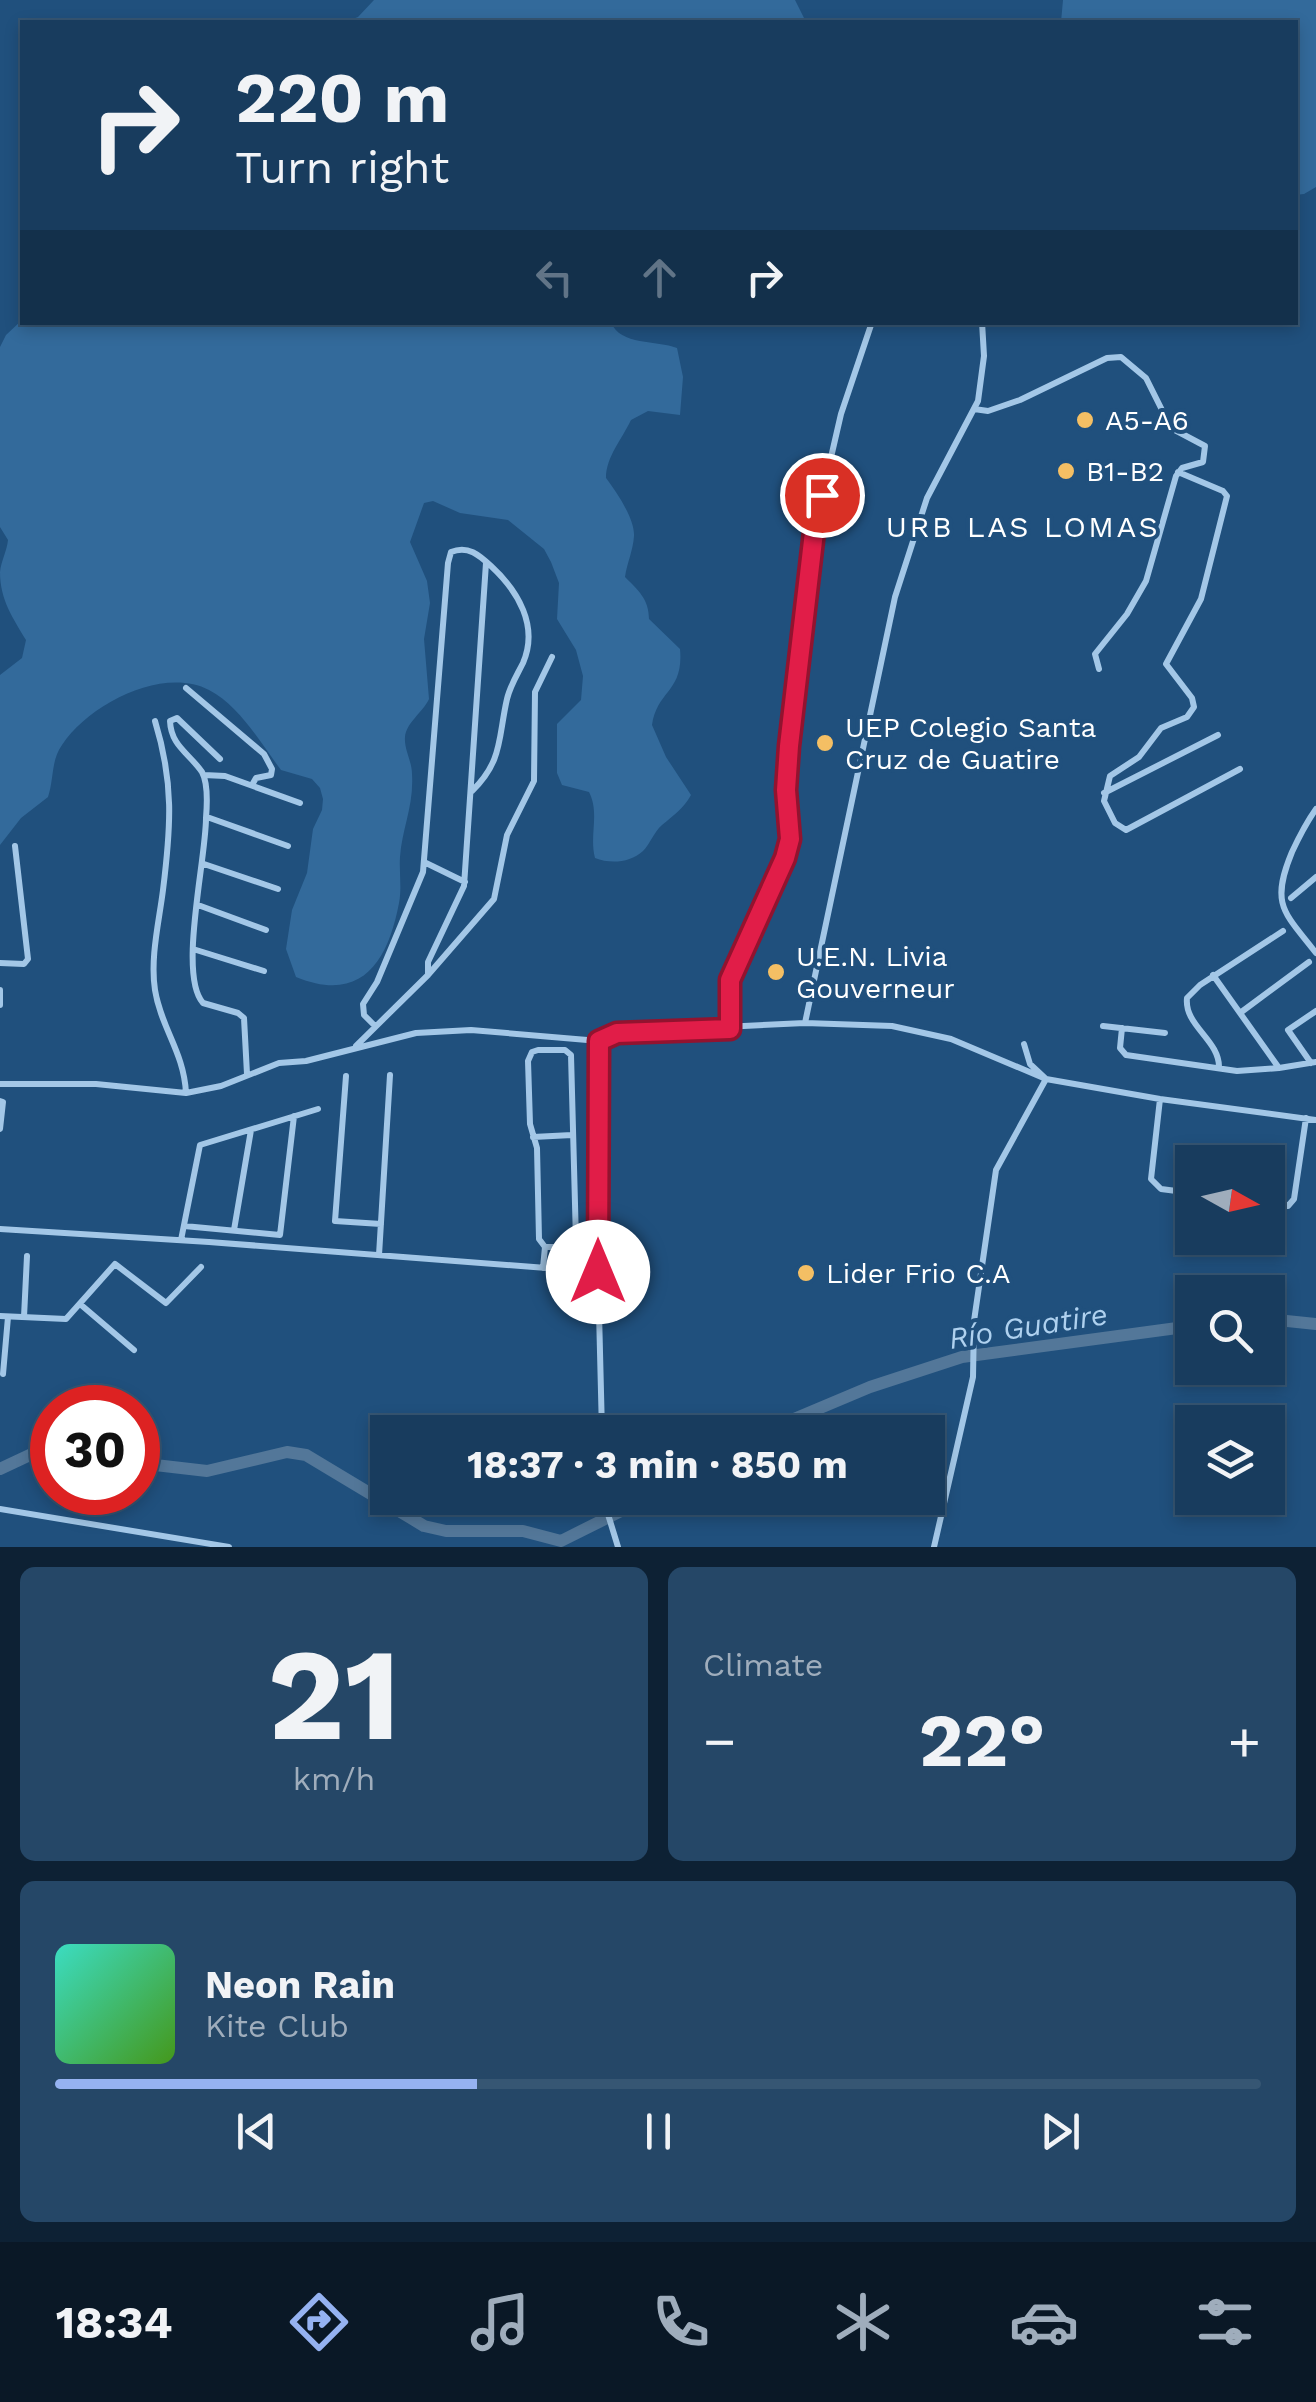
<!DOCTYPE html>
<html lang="en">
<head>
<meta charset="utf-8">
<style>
	body { margin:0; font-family:"Work Sans",sans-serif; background:#254767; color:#f1f3f6; height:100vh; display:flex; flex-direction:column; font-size:38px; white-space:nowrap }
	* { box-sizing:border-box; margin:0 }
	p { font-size:32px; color:#9fadbc }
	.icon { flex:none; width:55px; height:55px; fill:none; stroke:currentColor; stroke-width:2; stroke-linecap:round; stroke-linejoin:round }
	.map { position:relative; height:1547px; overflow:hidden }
	.drawer { display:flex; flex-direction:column; gap:20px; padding:20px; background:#0d2134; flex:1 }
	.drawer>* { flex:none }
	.guide { position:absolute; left:20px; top:20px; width:1278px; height:305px; border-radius:0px; box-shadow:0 5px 15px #0003,0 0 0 2px #365673; background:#183c5e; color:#f1f3f6; overflow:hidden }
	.needle { width:65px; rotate:98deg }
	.controls { position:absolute; left:1175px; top:1145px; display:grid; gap:20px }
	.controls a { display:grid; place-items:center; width:110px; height:110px; border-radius:0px; background:#183c5e; box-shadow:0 5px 15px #0003,0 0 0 2px #365673; font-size:50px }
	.speed { position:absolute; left:30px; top:1385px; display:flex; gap:20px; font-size:50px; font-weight:700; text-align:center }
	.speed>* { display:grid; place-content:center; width:130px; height:130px; border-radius:50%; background:#183c5e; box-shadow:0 5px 15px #0003,0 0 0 2px #365673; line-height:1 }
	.speed .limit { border:15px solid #d22; background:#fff; color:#111 }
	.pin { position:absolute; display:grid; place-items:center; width:85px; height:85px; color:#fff; margin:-42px; border:5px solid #fff; border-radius:50%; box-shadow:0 2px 10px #0007 }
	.me { position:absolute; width:110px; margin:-55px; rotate:0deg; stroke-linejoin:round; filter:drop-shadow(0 0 8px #0008) }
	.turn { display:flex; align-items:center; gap:35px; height:210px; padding:0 50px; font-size:45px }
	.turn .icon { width:130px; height:130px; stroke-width:2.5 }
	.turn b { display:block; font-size:70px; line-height:85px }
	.lanes { display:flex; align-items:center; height:95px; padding:0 50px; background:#0003; justify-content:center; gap:50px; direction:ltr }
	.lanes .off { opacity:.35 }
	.big { font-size:75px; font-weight:700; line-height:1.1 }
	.drawer .widget { flex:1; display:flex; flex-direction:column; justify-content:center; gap:15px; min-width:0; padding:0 35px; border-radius:15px; background:#254767 }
	.drawer .dial { align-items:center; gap:0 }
	.dial b { font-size:130px; line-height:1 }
	.song { display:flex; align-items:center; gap:30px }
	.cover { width:120px; height:120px; border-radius:15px; background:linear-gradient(135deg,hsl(170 70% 55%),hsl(100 70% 35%)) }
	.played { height:10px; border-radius:5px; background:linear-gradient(90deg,#95b2f1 35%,#365673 35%) }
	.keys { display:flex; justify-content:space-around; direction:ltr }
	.heat { display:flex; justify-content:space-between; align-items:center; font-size:55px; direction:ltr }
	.drawer .tiles { flex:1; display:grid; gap:20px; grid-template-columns:1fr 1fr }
	.widget:last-child { grid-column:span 2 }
	.trip { position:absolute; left:370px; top:1415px; width:575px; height:100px; border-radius:0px; background:#183c5e; box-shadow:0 5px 15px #0003,0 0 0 2px #365673; font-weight:700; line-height:100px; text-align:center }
	.menu { display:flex; height:160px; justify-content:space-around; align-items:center; background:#0a1826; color:#9fadbc }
	.menu .icon { width:70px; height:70px }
	.menu .current { color:#95b2f1 }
	.menu b { font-size:45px; color:#f1f3f6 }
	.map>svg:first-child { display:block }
	.green { fill:#336a9b }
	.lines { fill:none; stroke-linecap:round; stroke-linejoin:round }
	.river { stroke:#537799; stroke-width:12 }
	.street { stroke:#a3c7e7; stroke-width:6 }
	.route-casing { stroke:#92132f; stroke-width:25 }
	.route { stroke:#e11d48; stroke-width:18 }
	.poi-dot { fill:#f4bf64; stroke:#20507d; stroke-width:4 }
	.labels { text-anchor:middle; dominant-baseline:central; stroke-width:8; stroke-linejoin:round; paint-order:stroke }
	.poi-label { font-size:28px; fill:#fff; stroke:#20507d; text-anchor:start }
	.neighbourhood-label { font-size:30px; letter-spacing:2.5px; fill:#fff; stroke:#20507d }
	.water-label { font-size:30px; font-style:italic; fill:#afd1ef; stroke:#20507d }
</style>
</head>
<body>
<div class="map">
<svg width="1316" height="1547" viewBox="0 0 1316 1547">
	<rect width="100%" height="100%" fill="#20507d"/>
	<path class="green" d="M374 0H795L806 22H345L358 17Z
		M1063 0H1316V187L1304 194 1295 195V22H1061Z
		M22 320 611 322C620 346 657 340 677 348L683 377 680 415 648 411 631 420C622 439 606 457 606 478 616 491 635 519 634 536 633 551 627 563 625 577 638 590 649 599 649 619L680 649C684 692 657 690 652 725L666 757 691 795C683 809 674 815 662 825 654 832 650 844 643 851 630 863 610 864 595 858 589 835 600 813 589 792L562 785 557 773V724L581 700 583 676 576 650 557 619 559 583 551 562 544 549 508 520 460 513 433 501 424 503 410 542 427 581 430 603 424 639 429 699C423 712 406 723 405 737 404 750 412 761 412 774 414 806 402 828 400 857 399 872 402 888 399 903 388 961 362 1004 296 977L286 949 292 910 307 873 313 829 322 810 323 799 320 788 312 779 281 770C261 744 240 706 209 690 163 666 89 704 62 745 51 760 54 779 48 797L21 818 0 845V675L22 658 26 640C13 618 0 600 0 572 1 561 7 551 8 540L0 527V347L6 335Z"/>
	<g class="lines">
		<path class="river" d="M1268 1319 1316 1324
			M763 1432 870 1387 962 1357 1192 1326
			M138 1463 207 1471 287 1452 306 1455 424 1526 446 1531H523L561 1541 647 1498
			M0 1469 34 1453 52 1461"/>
		<path class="street" d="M974 409 988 411 1020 400 1107 358 1121 357 1146 378 1171 428 1205 446 1203 462 1182 468 1176 476 1146 581 1127 614 1095 654 1099 669
			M1178 472 1223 491 1227 496 1201 599 1166 664 1192 698 1194 707 1187 717 1161 728 1139 757 1110 776 1104 801 1115 823 1126 830 1240 769
			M186 688 264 754 272 769 271 775 256 778 252 785
			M155 721C174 783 171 826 163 890 159 922 150 958 155 990 161 1028 184 1052 186 1093
			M220 759 177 718 170 721C171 746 189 753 202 772 208 783 207 806 206 818 206 860 178 975 203 1003L238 1013 244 1018 247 1074
			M204 775 225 776 300 803
			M1104 793 1218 735
			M1316 809C1306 823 1299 837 1292 852 1270 905 1284 912 1316 953
			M207 817 288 846
			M424 862 465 882
			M204 864 278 889
			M1291 898 1316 877
			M198 905 266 930
			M193 949 264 971
			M0 963 24 964 28 959 15 846
			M428 975V962L464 886 486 563
			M1213 975 1279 1068 1316 1062
			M0 990V1005
			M1240 1013 1309 962
			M805 1023 895 597 927 498 978 401 984 356 982 322
			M375 1026 364 1015 363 1004 377 982 423 872 448 563 451 552C468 545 479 555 491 566 518 591 539 626 523 663 517 675 510 686 507 699 498 738 503 761 472 791
			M1103 1026 1165 1033
			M1122 1028 1120 1048 1126 1055 1237 1071 1279 1068
			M730 1029V981L770 898 789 839 786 790 789 745 814 531 841 414 872 322
			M599 1041 598 1272 602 1432
			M356 1046 428 975 494 899 507 835 534 781 535 692 552 657
			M538 1050H565L571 1055 576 1241 568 1247H545L539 1239 537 1148 530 1124 528 1061 532 1052Z
			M1311 1063 1288 1030 1316 1011
			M1219 1068C1220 1040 1184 1026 1187 998L1200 985 1283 931
			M346 1076 335 1221 381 1224
			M0 1084H96L186 1093 221 1086 279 1063 306 1061 416 1033 471 1030 599 1041 617 1033 662 1030 805 1023 892 1026 951 1039 1046 1079 1160 1099 1316 1120
			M1160 1099 1151 1179 1161 1189 1192 1193
			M0 1101 3 1102 0 1129
			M533 1137 572 1135
			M1268 1204 1288 1206 1294 1199 1306 1118
			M184 1226 280 1235 294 1116
			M0 1229 209 1242 598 1272
			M234 1230 251 1130
			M181 1240 200 1145 318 1109
			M379 1255 390 1075
			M543 1268 545 1247
			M80 1304 134 1350
			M0 1316 66 1319 115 1264 166 1303 201 1267
			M24 1317 27 1256
			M3 1374 8 1317
			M603 1498 618 1547
			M0 1509 229 1547
			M934 1547 973 1377 974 1321 996 1170 1046 1079 1030 1064 1024 1044"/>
	</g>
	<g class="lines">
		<g class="route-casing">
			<path id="route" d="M598 1272 599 1041 617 1033 730 1029V980L785 858 790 839 786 790 789 746 814 532 822 495"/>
		</g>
		<use href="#route" class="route"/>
	</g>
	<g class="poi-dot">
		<circle cx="1085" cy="420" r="10"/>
		<circle cx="1066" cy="471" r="10"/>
		<circle cx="825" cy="743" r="10"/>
		<circle cx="776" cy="972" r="10"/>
		<circle cx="806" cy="1273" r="10"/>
	</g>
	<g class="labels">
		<g class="poi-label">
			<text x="1105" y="420">A5-A6</text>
			<text x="1086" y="471">B1-B2</text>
			<text x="845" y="727">UEP Colegio Santa<tspan x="845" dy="32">Cruz de Guatire</tspan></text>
			<text x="796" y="956">U.E.N. Livia<tspan x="796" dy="32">Gouverneur</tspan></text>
			<text x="826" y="1273">Lider Frio C.A</text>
		</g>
		<g class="neighbourhood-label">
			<text x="1023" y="526">URB LAS LOMAS</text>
		</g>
		<g class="water-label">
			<text transform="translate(1028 1326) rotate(-9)">Río Guatire</text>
		</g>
	</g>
</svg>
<div class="controls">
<a><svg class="needle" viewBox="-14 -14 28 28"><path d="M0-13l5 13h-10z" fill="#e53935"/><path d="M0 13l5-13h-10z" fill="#9fadbc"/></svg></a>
<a><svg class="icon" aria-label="search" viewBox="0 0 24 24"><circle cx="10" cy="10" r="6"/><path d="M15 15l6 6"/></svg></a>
<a><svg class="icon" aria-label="layers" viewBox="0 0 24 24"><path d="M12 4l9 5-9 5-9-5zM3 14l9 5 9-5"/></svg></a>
</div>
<div class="speed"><div class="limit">30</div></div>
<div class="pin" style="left:822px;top:495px;background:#d93025"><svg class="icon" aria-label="arrive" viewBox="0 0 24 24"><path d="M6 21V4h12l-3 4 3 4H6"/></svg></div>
<svg class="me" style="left:598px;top:1272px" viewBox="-20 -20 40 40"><circle r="19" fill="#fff"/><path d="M0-13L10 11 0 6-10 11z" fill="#e11d48"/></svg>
<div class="trip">18:37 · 3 min · 850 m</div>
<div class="guide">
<div class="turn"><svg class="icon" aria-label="right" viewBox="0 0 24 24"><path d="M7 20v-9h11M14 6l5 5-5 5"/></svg><div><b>220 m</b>Turn right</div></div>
<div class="lanes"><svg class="icon off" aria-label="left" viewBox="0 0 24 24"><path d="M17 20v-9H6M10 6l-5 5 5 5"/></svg><svg class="icon off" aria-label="ahead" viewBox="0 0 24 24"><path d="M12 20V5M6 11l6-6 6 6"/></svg><svg class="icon" aria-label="right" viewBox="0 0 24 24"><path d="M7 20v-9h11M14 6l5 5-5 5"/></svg></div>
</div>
</div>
<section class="drawer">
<div class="tiles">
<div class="widget dial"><b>21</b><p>km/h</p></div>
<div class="widget"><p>Climate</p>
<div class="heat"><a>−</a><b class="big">22°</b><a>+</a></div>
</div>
<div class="widget">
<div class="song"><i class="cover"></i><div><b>Neon Rain</b><p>Kite Club</p></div></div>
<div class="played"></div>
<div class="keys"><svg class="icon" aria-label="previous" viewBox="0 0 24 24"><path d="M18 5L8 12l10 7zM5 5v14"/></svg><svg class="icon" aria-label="pause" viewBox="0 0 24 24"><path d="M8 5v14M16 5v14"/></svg><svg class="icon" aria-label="next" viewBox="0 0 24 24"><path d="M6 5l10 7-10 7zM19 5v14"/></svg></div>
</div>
</div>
</section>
<nav class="menu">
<b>18:34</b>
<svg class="icon current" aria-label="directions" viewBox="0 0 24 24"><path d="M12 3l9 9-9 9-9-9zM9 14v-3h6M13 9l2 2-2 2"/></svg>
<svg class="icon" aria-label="music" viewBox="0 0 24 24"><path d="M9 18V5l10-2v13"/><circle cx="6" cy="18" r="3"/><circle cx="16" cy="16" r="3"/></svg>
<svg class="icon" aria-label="phone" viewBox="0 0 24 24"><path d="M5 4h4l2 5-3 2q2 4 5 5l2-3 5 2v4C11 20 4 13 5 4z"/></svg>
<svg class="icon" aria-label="climate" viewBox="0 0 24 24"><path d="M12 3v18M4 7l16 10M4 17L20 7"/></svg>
<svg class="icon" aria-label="car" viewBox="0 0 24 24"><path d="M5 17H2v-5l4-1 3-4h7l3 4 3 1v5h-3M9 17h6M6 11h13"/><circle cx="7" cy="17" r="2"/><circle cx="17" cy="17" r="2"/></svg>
<svg class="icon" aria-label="filters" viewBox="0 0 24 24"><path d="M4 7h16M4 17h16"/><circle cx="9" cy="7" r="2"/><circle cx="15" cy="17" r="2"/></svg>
</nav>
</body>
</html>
